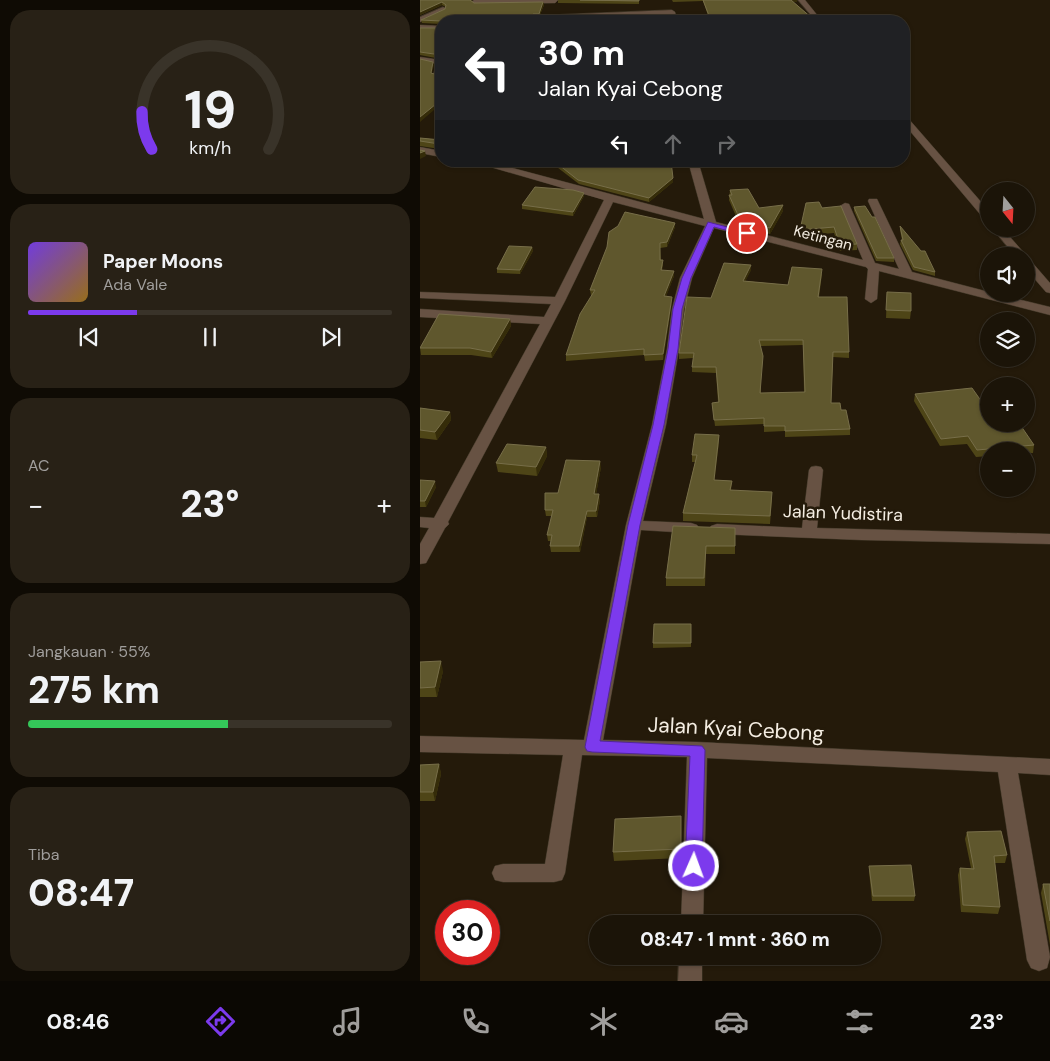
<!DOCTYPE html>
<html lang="id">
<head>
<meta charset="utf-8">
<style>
	body { margin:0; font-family:"DM Sans",sans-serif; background:#282116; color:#f1f3f6; height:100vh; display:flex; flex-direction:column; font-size:19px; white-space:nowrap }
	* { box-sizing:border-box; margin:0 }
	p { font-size:16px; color:#a09e9c }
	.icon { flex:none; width:28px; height:28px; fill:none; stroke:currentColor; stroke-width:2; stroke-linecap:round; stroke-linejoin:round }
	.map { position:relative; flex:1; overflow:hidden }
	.sheet { display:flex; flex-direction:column; gap:10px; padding:10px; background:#0f0b04; width:420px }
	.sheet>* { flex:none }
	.top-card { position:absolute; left:15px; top:15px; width:475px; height:152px; border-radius:20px; box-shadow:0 1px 4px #0004,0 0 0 1px #393329; background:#202124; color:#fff; overflow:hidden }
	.needle { width:32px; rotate:162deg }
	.tools { position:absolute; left:560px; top:182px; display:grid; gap:10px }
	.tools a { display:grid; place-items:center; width:55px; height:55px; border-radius:50%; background:#1b1408; box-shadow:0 1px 4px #0004,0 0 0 1px #393329; font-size:25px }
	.speed { position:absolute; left:15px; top:900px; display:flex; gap:10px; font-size:25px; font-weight:700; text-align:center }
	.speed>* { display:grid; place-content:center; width:65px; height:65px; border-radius:50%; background:#1b1408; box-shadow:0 1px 4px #0004,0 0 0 1px #393329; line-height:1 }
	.speed .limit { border:8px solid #d22; background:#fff; color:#111 }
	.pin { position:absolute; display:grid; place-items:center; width:42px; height:42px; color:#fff; margin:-21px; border:2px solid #fff; border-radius:50%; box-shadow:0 1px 5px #0007 }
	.me { position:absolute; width:55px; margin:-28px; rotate:2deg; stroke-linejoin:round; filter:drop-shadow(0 0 4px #0008) }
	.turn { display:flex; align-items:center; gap:18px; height:105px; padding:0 20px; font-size:22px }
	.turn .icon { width:65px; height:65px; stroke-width:2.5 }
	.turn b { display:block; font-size:35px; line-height:42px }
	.lanes { display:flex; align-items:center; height:48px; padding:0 20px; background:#0003; justify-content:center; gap:25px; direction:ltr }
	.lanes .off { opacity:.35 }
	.big { font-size:38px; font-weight:800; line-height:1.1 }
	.sheet .tile { flex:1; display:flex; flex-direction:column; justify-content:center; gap:8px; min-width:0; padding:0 18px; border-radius:20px; background:#282116 }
	.sheet .dial { align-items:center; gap:0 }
	.dial svg { height:130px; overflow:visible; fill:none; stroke:#393329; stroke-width:7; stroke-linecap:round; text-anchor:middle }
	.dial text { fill:#f1f3f6; stroke:none }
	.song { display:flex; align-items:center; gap:15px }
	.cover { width:60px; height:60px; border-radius:8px; background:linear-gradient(135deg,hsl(260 70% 55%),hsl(40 70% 35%)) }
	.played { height:5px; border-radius:2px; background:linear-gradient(90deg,#7c3aed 30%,#393329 30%) }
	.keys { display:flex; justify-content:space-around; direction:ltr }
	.heat { display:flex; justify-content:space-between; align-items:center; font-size:28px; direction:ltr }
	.charge { height:8px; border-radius:4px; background:linear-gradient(90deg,#34c759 55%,#393329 0) }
	.trip { position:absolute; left:169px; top:915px; width:292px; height:50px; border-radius:25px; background:#1b1408; box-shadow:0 1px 4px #0004,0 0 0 1px #393329; font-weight:800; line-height:50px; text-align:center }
	.tabs { display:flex; height:80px; justify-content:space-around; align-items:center; background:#0b0803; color:#a09e9c }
	.tabs .icon { width:35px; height:35px }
	.tabs .selected { color:#7c3aed }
	.tabs b { font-size:22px; color:#f1f3f6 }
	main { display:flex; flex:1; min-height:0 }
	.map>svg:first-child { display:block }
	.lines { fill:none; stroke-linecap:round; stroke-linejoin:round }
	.minor-casing { stroke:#413828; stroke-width:1 }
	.minor { fill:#675243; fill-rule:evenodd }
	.wall { fill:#4e4517; fill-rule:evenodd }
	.shaded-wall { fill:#352c09 }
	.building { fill:#5f572d; stroke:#776e49; fill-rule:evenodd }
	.route { fill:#7c3aed; stroke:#51269a }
	.labels { text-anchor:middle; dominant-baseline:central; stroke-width:5; stroke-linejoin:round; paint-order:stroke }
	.far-street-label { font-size:15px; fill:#f4ede2; stroke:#241a0a }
	.street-label { font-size:18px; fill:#f4ede2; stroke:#241a0a }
	.near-street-label { font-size:21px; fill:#f4ede2; stroke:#241a0a }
</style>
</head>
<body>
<main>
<section class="sheet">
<div class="tile dial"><svg viewBox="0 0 100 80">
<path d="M14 69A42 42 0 1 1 86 69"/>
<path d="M14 69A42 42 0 0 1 8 46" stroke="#7c3aed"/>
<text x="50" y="56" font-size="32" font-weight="700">19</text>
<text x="50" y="72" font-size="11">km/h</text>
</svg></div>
<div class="tile">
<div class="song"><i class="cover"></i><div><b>Paper Moons</b><p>Ada Vale</p></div></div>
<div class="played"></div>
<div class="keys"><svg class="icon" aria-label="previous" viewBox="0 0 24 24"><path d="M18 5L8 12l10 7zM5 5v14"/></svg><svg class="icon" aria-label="pause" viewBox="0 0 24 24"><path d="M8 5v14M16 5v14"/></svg><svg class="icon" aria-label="next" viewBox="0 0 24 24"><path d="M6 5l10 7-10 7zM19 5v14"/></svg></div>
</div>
<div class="tile"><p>AC</p>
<div class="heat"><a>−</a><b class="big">23°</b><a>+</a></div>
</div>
<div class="tile"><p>Jangkauan · 55%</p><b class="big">275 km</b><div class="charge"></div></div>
<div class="tile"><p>Tiba</p><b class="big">08:47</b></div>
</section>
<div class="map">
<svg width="630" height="981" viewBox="0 0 630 981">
	<rect width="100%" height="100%" fill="#241a0a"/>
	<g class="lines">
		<g class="minor-casing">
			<path id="minor" d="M138 0 135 3 54 4 51 2 54 0Z
				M378 0H385L402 21H396Z
				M23 7 25 8V10L0 22V17Z
				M252 10 255 12 257 21H251L249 14 132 19 129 17 132 15Z
				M0 25 21 26V30L0 29Z
				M0 57 21 60 20 78 13 76 16 64 0 61Z
				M484 116 487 117 569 211V221L565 220 484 124Z
				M0 147 21 151V157L0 153Z
				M50 161H66L284 219 268 161H278L296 222 443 260 420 206 425 203 429 204 455 263 479 269 448 201 449 199H457L492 272 569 292V294H577L630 307V315L459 271 457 299 451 303 445 299 448 269 446 267 294 228 272 278 264 309 259 349 246 425 223 521 271 523 277 525 279 528 277 531 271 533 221 530 183 740 277 742 630 759V775L598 773 630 957 627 968 619 971 611 968 607 960 578 772 287 758 283 924H261L267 757 162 755 145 873 142 880 134 882H83L75 880 72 873 75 866 83 864H125L143 755 0 752V736L164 740 206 525 232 425 247 349 252 309 260 278 285 226 193 202 145 301 28 522 29 524 25 528 6 563 0 564V544L9 528 0 527V517L14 518 120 324 0 317V309L124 317 131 304 0 298V292L135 297 184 200Z
				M573 229H583L605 254 606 256H595Z
				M606 259 610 260 630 283V293L626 292 606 269Z
				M396 466 401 467 403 470 397 528 630 534V544L441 540 297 534 291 532 289 529 291 526 297 524 382 528 389 470 391 467Z
				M259 956H282V981H258Z"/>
		</g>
		<use href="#minor" class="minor"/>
	</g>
	<path class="wall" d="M0 0H52L51 1 54 3 123 2 124 5 119 17H113L112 21H21V24L2 23 1 20 25 9 26 7 22 5 0 15Z
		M138 0H219V4L138 3Z
		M252 0H377V2H373L393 19 392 21H290L283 1 253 2Z
		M0 28H21V59L0 55Z
		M0 138 21 140 20 149 0 146Z
		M78 161H90L88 165 78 162Z
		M129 161H251L253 182 229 202 159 184Z
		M310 190 339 208 363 211 350 234 331 229V223L333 220 318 221 309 200Z
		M164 193V196L153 216 102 209V205Z
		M434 207 474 258V262L456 261 434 211Z
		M402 208 437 244V250L420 251 414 233 380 236V230Z
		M255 223V227L247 247 240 248 241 260 243 265 242 270 254 276 246 296 252 302 243 360 225 361 224 355 146 361V355L172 295H171L170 290Z
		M480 226 515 272V276L493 270 480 244 481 240H482L480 230Z
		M112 247 113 251 100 274 77 273V269Z
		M331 270 325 281 368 285 402 274 399 297 429 352V358L413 357 411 403 421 410 430 429V435L365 437V431L344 432V424L295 426 292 403 298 402 296 373 272 372V367L273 358 259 359V353L291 298ZM383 345 384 392 341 393V346Z
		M467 292 491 311 490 319 466 318Z
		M90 319 91 326 72 358 51 355H1L0 347Z
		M495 394 579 428 614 445 613 453H606V451H569V456L556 457 547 444 520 446 494 401Z
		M0 408 30 412 31 420 17 440 0 438Z
		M299 435V442L294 480 312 481 311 490 352 499 350 524 263 521V513L275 462H272V455Z
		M126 447 127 456 117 476 78 472 76 463Z
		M181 467 176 494 180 500 177 517H167L160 552H131L130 546 131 541H128L127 535 132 516H126L125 510 138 493Z
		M0 480 16 487 6 507H0Z
		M253 526 315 528V554H286L285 586H246V578Z
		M271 624V647L233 648V643Z
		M0 662 23 671 17 697H0Z
		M19 764 21 774 15 801H0V765Z
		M261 816V858L194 861 193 852Z
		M547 832 587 855 585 863H575L580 907 578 914 541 912 538 875 540 868H551L545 839Z
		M449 866 495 896 494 901H452L449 871Z
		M623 884H630V945L621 893Z"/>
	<path class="shaded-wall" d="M370 0H377V2H370Z
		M22 2V5L0 15V12Z
		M123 2 124 5 119 17V14Z
		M13 62 14 65 11 77V73Z
		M21 100V104L0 122V117Z
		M5 151 6 156 0 159V153Z
		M333 161H359L333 163Z
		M253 178V182L229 202V198Z
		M164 193V196L153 216V212Z
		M363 205V211L350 234V228Z
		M255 223V227L247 247V242Z
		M112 247 113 251 100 274V270Z
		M331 265V270L323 286V281Z
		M254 271V276L244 302V296Z
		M252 297V302L243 360V354Z
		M90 319 91 326 72 358 71 352Z
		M30 412 31 420 17 440 15 432Z
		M299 435V442L294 487V480Z
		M126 447 127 456 117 476 116 467Z
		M180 461 181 467 175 500 174 494Z
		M15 481 16 487 6 507 5 501Z
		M179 494 180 500 177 517 176 511Z
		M167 511V517L160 552 159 546Z
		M21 661 23 671 17 697 15 687Z
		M19 764 21 774 15 801 13 792Z"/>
	<path class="building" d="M0 0H50L54 3 123 2 119 14H113L111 21H21V25V21L1 20 25 9 26 5 22 2 0 12Z
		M160 0H219V1Z
		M283 0H371L393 19H367V21H291Z
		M0 28H21V55L0 52Z
		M0 59 13 62 11 73 21 76V66V100L0 117Z
		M0 138 21 140V143L19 144 0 141Z
		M0 150 5 151 0 153Z
		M134 161H251L253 178 229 198 158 180Z
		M115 187 153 190 164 193 153 212 102 205Z
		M328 189 339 208 363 205 350 228 331 223 336 214 318 215 309 195H312L310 190Z
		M399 202 402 208 421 206 437 244 420 245 414 227 380 230 386 203Z
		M445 206 452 217H455L474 258H457L434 207Z
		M205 212 255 223 247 242 240 243V260H243L241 270 254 271 244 296 252 297 243 354 224 355V349L146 355 160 314 175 290H170L187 247 189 232 198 226Z
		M480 226 501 251H505L515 272 494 267 481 240H483Z
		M89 246 112 247 100 270 77 269Z
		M304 263 331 265 323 281 368 285 372 267 402 269 398 297H427L429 352H413L411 403H420L421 410H426L430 429 365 431V426H344V418L294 420 292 403 299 402 296 367H272L274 353H259L267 297 291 298ZM339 340H383L385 392 340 393 343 356Z
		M467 292 491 293V311L466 310Z
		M19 314 90 319 71 352 50 348H0Z
		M552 388 569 412V424H576L579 428 601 426 614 445 557 450 548 436 521 439 495 394Z
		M0 408 30 412 15 432 0 430Z
		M275 434 299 435 294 480 312 481 310 490 352 492 350 516 263 513 277 455H272Z
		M87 444 126 447 116 467 76 463Z
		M146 460 180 461 174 494H179L176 511H167L159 546H130L132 535H127L133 510H125V493H138Z
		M0 480 15 481 5 501H0Z
		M253 526 315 528V546H286L284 578H246Z
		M234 624H271V643H233Z
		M21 661 15 687 0 688V662Z
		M19 764 13 792H0V765Z
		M261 816V849L193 852 195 819Z
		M581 831 587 855 574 856 580 907 543 905 540 868 554 869 547 832Z
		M491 865 495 896H453L449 866Z
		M623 884H630V921Z"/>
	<path class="route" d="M288 222 331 233 327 236 294 227 271 278 262 309 258 349 244 425 220 525 180 741 282 746 285 750 282 866 279 871 274 873 268 871 265 866 270 756 172 752 167 751 165 747 208 525 233 425 248 349 253 309 262 278Z"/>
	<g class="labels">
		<g class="far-street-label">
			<text transform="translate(403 238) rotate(15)">Ketingan</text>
		</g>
		<g class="street-label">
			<text transform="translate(423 513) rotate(2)">Jalan Yudistira</text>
		</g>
		<g class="near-street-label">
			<text transform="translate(316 729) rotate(3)">Jalan Kyai Cebong</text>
		</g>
	</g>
</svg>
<div class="tools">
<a><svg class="needle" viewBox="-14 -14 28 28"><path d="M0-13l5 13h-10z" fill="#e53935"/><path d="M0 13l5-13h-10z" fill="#a09e9c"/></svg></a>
<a><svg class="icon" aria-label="sound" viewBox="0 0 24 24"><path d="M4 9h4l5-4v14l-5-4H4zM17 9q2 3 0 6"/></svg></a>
<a><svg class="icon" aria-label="layers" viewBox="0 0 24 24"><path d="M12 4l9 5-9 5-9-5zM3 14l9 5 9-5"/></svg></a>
<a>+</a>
<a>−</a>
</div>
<div class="speed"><div class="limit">30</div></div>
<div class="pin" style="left:327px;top:233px;background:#d93025"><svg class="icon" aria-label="arrive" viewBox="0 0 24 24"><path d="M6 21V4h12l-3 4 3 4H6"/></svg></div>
<svg class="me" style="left:274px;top:866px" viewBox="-20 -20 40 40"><circle r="17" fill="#7c3aed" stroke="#fff" stroke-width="3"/><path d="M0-11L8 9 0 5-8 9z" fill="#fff"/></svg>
<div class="trip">08:47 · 1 mnt · 360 m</div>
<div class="top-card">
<div class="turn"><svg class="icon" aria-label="left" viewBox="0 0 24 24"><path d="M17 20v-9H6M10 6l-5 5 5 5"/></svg><div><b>30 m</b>Jalan Kyai Cebong</div></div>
<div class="lanes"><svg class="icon" aria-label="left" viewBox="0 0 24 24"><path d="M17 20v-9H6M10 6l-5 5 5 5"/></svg><svg class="icon off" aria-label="ahead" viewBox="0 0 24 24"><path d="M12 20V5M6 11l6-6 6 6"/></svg><svg class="icon off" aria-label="right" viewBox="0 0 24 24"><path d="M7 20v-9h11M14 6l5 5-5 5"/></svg></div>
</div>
</div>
</main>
<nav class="tabs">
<b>08:46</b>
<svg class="icon selected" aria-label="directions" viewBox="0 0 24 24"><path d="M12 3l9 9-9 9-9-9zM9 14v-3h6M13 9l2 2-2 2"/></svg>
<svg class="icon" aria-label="music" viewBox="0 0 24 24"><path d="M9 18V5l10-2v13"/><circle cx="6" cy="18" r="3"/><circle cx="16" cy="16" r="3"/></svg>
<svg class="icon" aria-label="phone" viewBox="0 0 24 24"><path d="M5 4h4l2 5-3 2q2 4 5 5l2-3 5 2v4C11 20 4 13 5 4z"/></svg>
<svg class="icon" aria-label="climate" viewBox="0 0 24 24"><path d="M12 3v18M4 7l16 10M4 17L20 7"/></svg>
<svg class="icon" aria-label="car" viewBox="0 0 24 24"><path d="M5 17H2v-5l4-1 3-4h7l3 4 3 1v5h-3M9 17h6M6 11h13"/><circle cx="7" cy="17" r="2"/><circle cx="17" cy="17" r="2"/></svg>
<svg class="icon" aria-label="filters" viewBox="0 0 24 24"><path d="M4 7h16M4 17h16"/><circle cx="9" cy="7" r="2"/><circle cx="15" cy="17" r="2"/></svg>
<b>23°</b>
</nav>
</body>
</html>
